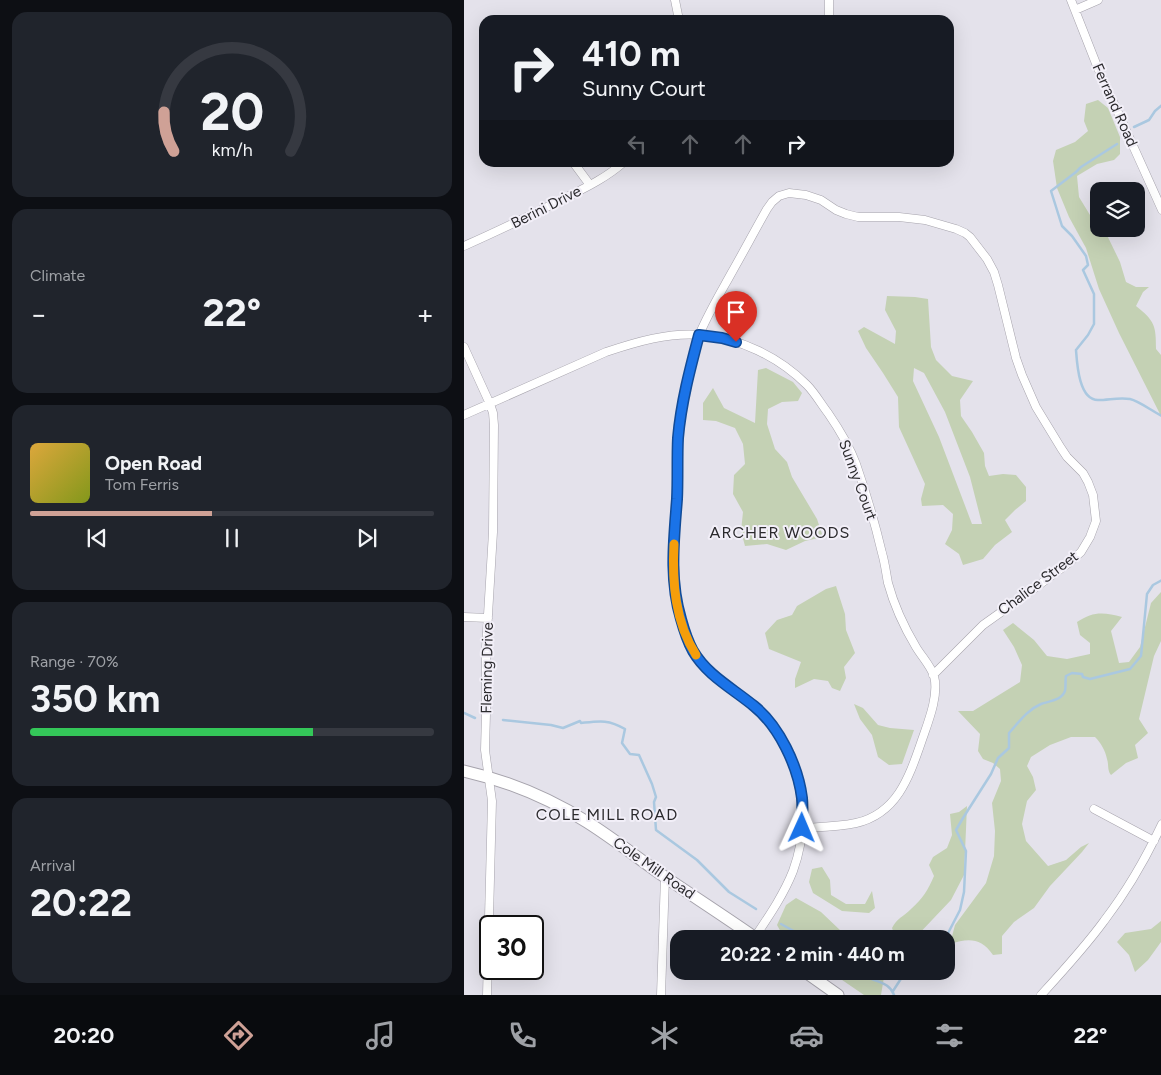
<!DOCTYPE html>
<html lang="en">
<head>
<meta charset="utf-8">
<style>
	body { margin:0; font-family:Figtree,sans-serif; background:#20242c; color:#f1f3f6; height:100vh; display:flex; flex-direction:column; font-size:19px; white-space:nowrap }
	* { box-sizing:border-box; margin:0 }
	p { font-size:16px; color:#9ea1a6 }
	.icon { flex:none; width:28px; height:28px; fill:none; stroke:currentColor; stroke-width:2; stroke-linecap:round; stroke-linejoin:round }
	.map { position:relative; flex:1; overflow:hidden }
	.side { display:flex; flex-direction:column; gap:12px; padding:12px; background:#0d0f14; width:464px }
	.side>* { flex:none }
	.top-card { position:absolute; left:15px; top:15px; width:475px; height:152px; border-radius:15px; box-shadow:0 5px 20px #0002; background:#171b24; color:#f1f3f6; overflow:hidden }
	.controls { position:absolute; left:626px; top:182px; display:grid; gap:10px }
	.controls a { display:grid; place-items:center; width:55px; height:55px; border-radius:10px; background:#171b24; box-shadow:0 5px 20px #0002; font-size:25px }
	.speed { position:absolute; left:15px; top:915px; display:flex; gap:10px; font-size:25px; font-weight:700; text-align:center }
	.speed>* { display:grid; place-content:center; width:65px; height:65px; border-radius:50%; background:#171b24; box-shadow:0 5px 20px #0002; line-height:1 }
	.speed .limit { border:2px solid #111; border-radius:8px; background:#fff; color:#111 }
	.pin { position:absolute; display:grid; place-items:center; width:42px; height:42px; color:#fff; margin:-51px -21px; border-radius:50% 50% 50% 0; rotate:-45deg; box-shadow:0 0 5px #0007 }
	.pin .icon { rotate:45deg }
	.me { position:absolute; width:55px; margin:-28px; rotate:1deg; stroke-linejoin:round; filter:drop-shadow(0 0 4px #0008) }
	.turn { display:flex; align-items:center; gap:18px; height:105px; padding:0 20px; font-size:22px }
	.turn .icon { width:65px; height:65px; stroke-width:2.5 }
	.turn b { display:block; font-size:35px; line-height:42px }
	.lanes { display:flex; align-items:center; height:48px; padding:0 20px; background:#0003; justify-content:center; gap:25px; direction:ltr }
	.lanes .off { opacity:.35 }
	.big { font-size:38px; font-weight:700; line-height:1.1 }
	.side .tile { flex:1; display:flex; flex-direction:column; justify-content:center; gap:8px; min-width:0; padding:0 18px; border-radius:15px; background:#20242c }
	.side .dial { align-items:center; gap:0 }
	.dial svg { height:130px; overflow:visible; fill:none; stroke:#363941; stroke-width:7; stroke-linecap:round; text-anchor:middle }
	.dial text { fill:#f1f3f6; stroke:none }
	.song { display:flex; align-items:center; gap:15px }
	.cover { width:60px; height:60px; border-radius:8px; background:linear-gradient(135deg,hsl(40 70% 55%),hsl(70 70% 35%)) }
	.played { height:5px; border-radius:2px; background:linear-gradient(90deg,#cfa196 45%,#363941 45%) }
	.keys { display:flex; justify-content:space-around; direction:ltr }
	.heat { display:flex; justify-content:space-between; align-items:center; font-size:28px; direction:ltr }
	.charge { height:8px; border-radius:4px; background:linear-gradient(90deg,#34c759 70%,#363941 0) }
	.trip { position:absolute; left:206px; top:930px; width:285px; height:50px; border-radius:15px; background:#171b24; box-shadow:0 5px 20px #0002; font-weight:700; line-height:50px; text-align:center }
	.tab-bar { display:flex; height:80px; justify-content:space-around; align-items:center; background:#090b0e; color:#9ea1a6 }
	.tab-bar .icon { width:35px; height:35px }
	.tab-bar .selected { color:#cfa196 }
	.tab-bar b { font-size:22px; color:#f1f3f6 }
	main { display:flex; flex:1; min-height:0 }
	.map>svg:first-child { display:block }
	.green { fill:#c4d1b4; fill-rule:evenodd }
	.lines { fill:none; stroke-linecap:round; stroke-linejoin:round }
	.stream { stroke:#aac8e0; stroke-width:2.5 }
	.street-casing { stroke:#a6a3ac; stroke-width:9 }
	.secondary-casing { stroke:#a6a3ac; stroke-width:13 }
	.street { stroke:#fff; stroke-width:8 }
	.secondary { stroke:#fff; stroke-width:11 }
	.route-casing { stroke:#114b97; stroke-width:12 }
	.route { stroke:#1a73e8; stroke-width:9 }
	.slow { stroke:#f59e0b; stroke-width:9 }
	.labels { text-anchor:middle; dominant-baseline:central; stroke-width:4; stroke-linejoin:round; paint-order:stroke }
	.street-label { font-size:15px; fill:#2b2a2d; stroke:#f2eff8 }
	.neighbourhood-label { font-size:16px; letter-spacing:1px; fill:#2b2a2d; stroke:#f2eff8 }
</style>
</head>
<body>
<main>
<section class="side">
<div class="tile dial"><svg viewBox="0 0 100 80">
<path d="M14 69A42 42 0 1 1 86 69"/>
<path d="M14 69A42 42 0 0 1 8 45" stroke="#cfa196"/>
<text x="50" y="56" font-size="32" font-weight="700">20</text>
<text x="50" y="72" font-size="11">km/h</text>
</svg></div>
<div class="tile"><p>Climate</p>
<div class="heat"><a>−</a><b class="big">22°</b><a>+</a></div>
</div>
<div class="tile">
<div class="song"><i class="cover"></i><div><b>Open Road</b><p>Tom Ferris</p></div></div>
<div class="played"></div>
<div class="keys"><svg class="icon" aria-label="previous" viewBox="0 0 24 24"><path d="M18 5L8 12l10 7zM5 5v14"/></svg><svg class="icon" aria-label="pause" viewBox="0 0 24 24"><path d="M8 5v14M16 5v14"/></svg><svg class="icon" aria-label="next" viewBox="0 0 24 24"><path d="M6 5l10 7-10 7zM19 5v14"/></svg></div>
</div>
<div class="tile"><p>Range · 70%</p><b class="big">350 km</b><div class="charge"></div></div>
<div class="tile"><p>Arrival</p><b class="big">20:22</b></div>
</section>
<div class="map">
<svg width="698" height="995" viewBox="0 0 698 995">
	<rect width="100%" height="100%" fill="#e4e2eb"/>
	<path class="green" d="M634 100 644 108 656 137V154L650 160 633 164 613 176 615 197 626 215 635 224V229H640L656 262 662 282 672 287H685L679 292 672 306C691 321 692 326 692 349L697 355V416L655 333 635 289 622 248 605 217 593 188 589 161 592 150 611 142 624 131 620 121 622 104Z
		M423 296 451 297 464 299 467 347 472 360 488 376 509 381 496 400 497 416 508 432 520 453 521 466 525 476 539 474 552 475 562 487V501L551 510 541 520 548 532 531 545 519 559 499 565 495 554 481 544 488 530 489 514 479 505 458 506 457 499 461 484 435 427 434 397 419 373 402 348 394 331 400 327 431 344 432 331 421 310ZM450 368 460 373 481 412 506 477 518 524H508L475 437 449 381Z
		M302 368 329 382 338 393 334 401 318 402 304 409 303 424 311 449 323 462 328 477 353 519 359 537 341 541 322 550 303 544 281 546 277 531 279 512 269 494 270 475 281 464 279 444 271 428 252 421 239 420V403L249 388 260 408 291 423 294 370Z
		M372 586 381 614 382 630 391 653 380 667 382 678 376 691 368 688 364 681 350 679 331 688V679L337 662 305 649 301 633 313 620 328 615 333 606 362 589Z
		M697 592V641L690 656 675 719 684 733 671 745 674 758 662 763 647 775C643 770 645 765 643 759 641 750 637 743 631 737H607L586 745 567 757 563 766 569 777 572 790 563 801 558 824 562 841 584 866 602 860 617 847 625 843 618 852 586 886 570 908 550 922 538 936V954L529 955C517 938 505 938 486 944L491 925 522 883 530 856 531 831 528 803 537 781 536 769 529 763 519 759 514 751 516 734 494 711H509L556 682 558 665 550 647 539 630 549 623 570 640 583 656 603 659 626 654V643L616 635 613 622C629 611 640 612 658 617L647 631 655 663 665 662 676 647 687 603Z
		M390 704 399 708 414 725 426 728 450 730 438 764 425 765 414 757 408 735 396 719Z
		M503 806 500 875 487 900 450 939H432L428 928C433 918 439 917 447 909 459 898 464 890 470 876L465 865 469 857 483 848 488 835 486 814 495 812Z
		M358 867 366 880 367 895 382 904H401L408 891 411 908 405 913 378 911 349 893 345 882 348 869Z
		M332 898 357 912 377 931 378 939H323L318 934 313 925 322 905Z
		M697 921V942L684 960 671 972 665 955 653 942 661 933 687 929Z
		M365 971H421L417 995H400Z"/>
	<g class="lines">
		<path class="stream" d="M670 127 685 120 691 111 698 105
			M653 144 617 167 612 172 587 191 598 226 608 236 622 256 624 265 619 270 630 294V324L624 335 612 350C613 364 615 400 634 400 645 400 655 397 666 399 675 401 688 411 698 416
			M0 713 11 718
			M39 720 87 725 99 728 116 721 117 723C135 721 144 719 161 729L158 743 166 754 175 755 188 784 192 797 190 802 192 830 233 860 265 892 292 909
			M317 924 344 939
			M481 939 496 910 500 892 502 851 492 830 499 818 527 774 534 758 545 748V733C555 722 563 710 577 704 585 701 597 701 601 691 602 687 601 681 602 676L608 673 618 674 619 677 626 679 666 669 677 656 683 594 689 585 698 580
			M393 971C398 974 403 977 408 979 417 983 426 984 430 995
			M429 991 442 971"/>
		<g class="street-casing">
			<path id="street" d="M211 0 215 20
				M365 0V20
				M607 0 633 66 698 210
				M611 10 634 0
				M109 162 126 185
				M0 246C34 231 67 215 101 198 121 188 142 178 160 162
				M0 347 26 404 29 413 30 425 29 532 22 648V713L21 750 28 801 23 995
				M0 415 142 352C172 342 205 332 237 335 276 338 315 357 343 385 351 393 357 404 364 413 375 429 385 445 392 464 402 493 411 523 418 553 421 563 422 573 424 583 430 605 440 627 452 647 458 657 466 665 470 676 475 694 465 720 459 737 446 774 435 813 392 823 374 827 355 827 338 828
				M0 617 24 618
				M630 809 690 841
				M291 937C305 916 320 894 329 871 345 828 340 781 318 742 311 729 303 717 291 707 265 685 234 670 222 636 203 588 211 546 213 496 214 477 213 459 214 440 216 413 222 386 228 360 231 351 232 342 236 333 245 312 257 292 268 272 280 251 291 230 303 209L308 202 315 196 325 193 342 195 357 200 372 210 382 214 394 217H435L461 220 492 229 501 233 506 237 523 259 530 272 534 285 552 358 558 375 572 407 597 448 603 457 619 473 624 482 629 495 632 521 626 537 617 552 606 562 571 588 519 625 469 675
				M197 995 201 877
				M577 995C599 971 621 947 640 921 663 891 682 858 698 824"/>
		</g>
		<g class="secondary-casing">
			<path id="secondary" d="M0 771C44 781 85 798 123 822 150 839 175 859 201 877 232 898 263 918 293 939
				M340 971 374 995"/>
		</g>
		<use href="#street" class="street"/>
		<use href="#secondary" class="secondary"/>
	</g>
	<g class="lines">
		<g class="route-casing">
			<path id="route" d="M272 342 258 338 235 335C226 369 217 403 214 438 213 458 214 479 213 499 210 539 205 579 217 619 220 630 223 640 229 651 243 675 268 688 290 706 315 726 334 766 338 798 339 808 338 818 338 828"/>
		</g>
		<use href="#route" class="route"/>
		<path class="slow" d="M210 544C208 582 211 622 232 655"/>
	</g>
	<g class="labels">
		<g class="street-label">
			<text transform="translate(651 105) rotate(66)">Ferrand Road</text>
			<text transform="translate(82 207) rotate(-27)">Berini Drive</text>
			<text transform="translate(394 480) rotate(70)">Sunny Court</text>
			<text transform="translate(574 583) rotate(-37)">Chalice Street</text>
			<text transform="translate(23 668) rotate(-89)">Fleming Drive</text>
			<text transform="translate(190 868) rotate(35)">Cole Mill Road</text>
		</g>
		<g class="neighbourhood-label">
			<text x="316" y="532">ARCHER WOODS</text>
			<text x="143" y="814">COLE MILL ROAD</text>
		</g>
	</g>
</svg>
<div class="controls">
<a><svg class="icon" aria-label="layers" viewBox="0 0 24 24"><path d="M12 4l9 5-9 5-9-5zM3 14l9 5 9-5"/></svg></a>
</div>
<div class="speed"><div class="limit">30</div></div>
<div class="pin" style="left:272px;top:342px;background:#d93025"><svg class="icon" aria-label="arrive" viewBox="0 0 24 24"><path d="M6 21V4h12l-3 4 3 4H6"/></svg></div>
<svg class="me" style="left:338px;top:828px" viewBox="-20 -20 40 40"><path d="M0-17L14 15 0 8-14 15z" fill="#1a73e8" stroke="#fff" stroke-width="4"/></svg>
<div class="trip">20:22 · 2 min · 440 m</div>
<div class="top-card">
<div class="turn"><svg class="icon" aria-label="right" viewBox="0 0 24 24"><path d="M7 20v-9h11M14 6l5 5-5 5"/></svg><div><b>410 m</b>Sunny Court</div></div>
<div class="lanes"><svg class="icon off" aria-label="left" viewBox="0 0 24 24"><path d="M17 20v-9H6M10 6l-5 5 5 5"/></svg><svg class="icon off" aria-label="ahead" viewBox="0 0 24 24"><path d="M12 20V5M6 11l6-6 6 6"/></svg><svg class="icon off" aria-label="ahead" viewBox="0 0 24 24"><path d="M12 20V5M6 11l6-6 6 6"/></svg><svg class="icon" aria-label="right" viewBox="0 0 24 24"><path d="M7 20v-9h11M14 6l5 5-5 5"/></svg></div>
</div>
</div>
</main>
<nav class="tab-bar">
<b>20:20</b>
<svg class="icon selected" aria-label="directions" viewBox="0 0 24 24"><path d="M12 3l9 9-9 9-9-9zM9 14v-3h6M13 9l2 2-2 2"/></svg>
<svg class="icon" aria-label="music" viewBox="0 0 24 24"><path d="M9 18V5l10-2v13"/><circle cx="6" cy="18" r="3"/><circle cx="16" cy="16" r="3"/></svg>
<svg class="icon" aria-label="phone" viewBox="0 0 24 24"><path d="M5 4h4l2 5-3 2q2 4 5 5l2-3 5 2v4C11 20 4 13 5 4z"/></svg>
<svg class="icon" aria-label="climate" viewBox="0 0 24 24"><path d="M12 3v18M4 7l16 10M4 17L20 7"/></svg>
<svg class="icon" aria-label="car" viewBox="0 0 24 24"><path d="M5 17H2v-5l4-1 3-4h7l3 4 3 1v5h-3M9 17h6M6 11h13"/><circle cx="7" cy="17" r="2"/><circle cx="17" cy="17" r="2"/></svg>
<svg class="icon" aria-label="filters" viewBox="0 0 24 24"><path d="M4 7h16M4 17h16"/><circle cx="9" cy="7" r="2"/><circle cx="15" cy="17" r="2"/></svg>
<b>22°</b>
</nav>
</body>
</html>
